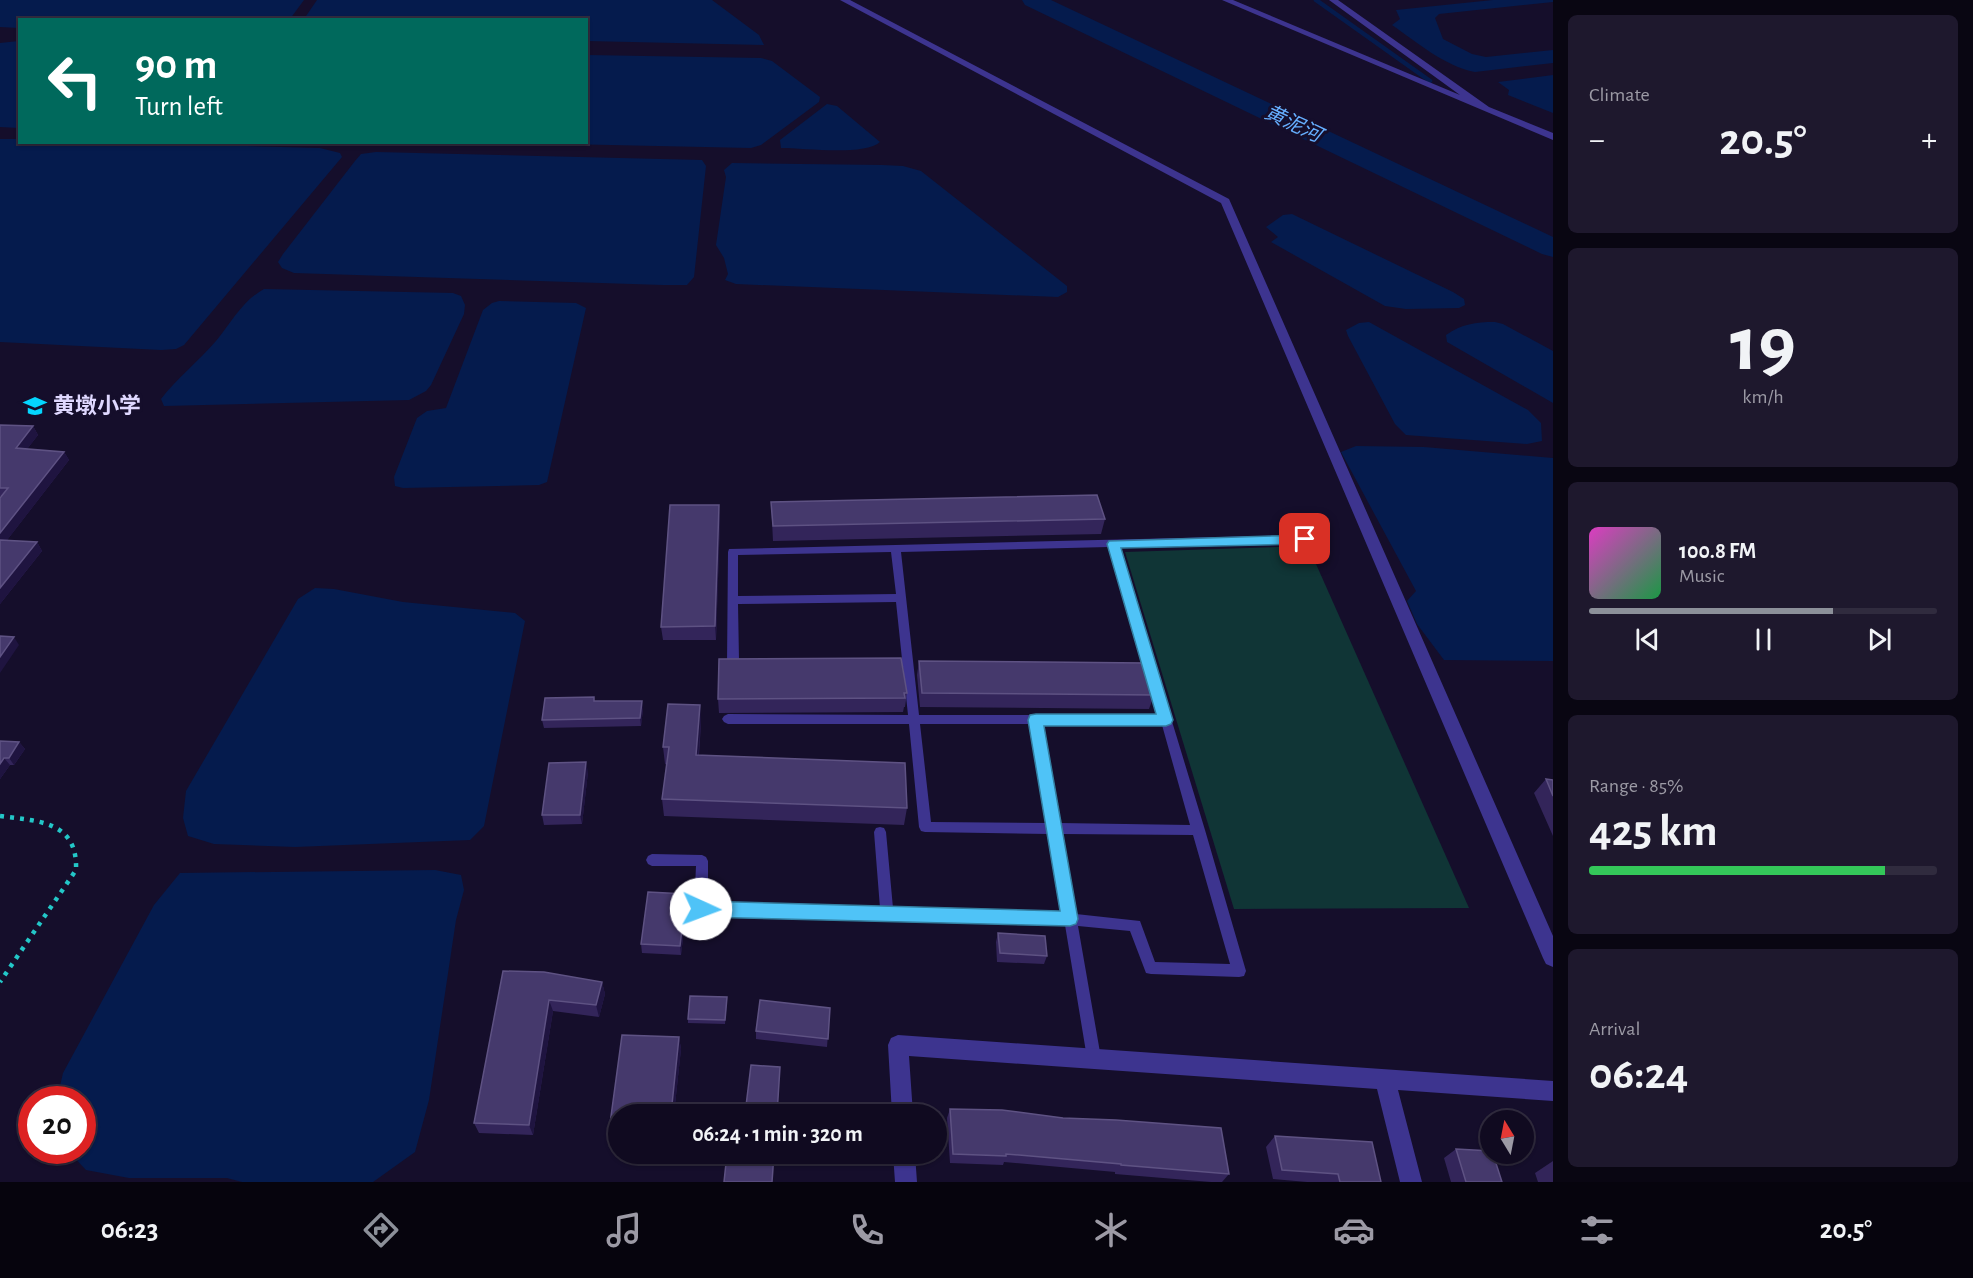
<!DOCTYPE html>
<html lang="en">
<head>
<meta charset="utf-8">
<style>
	body { margin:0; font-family:"Alegreya Sans","Noto Sans SC",sans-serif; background:#1e182d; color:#f1f3f6; height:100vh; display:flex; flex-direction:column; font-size:22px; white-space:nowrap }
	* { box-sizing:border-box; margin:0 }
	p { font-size:20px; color:#9c9aa5 }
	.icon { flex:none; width:33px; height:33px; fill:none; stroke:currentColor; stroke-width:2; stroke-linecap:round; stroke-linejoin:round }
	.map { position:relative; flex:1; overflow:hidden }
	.details { display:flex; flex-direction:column; gap:15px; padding:15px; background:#090612; width:420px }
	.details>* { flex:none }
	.top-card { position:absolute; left:18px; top:18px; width:570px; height:126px; border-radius:0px; box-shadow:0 2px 4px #0004,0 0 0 2px #302b3e; background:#00695c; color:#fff; overflow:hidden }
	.needle { width:39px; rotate:350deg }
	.fabs { position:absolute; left:1480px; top:1110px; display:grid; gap:12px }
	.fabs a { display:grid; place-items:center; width:54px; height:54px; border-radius:50%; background:#100a20; box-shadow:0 2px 4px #0004,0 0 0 2px #302b3e; font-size:30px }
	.speed { position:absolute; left:18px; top:1086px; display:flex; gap:12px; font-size:30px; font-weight:700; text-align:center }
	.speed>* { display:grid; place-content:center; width:78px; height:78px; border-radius:50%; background:#100a20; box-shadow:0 2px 4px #0004,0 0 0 2px #302b3e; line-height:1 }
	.speed .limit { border:9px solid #d22; background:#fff; color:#111 }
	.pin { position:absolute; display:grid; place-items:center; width:51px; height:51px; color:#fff; margin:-26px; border-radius:12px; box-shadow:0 3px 9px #0006 }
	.me { position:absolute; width:66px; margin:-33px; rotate:92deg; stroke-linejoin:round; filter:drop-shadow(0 0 4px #0008) }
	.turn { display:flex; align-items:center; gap:21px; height:126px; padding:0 18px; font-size:27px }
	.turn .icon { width:78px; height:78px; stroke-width:2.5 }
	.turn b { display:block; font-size:42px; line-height:51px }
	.big { font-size:45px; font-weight:700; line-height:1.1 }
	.details .card { flex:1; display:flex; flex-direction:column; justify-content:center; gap:9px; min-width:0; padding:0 21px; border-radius:9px; background:#1e182d }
	.details .dial { align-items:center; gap:0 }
	.dial b { font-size:78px; line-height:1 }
	.song { display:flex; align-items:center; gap:18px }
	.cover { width:72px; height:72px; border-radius:9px; background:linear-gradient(135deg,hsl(310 70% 55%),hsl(140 70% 35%)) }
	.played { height:6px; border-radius:3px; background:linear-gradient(90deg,#8c9099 70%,#302b3e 70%) }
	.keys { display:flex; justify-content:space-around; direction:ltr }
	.heat { display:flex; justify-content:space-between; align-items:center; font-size:33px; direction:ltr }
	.charge { height:9px; border-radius:4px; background:linear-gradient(90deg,#34c759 85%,#302b3e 0) }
	.trip { position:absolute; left:608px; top:1104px; width:339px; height:60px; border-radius:30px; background:#100a20; box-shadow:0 2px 4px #0004,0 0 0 2px #302b3e; font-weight:700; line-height:60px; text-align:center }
	.tabs { display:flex; height:96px; justify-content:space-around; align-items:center; background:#06040d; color:#9c9aa5 }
	.tabs .icon { width:42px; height:42px }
	.tabs .selected { color:#8c9099 }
	.tabs b { font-size:27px; color:#f1f3f6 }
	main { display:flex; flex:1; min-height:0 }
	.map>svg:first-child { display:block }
	.green { fill:#103536 }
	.water { fill:#051b4d }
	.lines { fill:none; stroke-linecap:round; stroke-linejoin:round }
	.stream { stroke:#051b4d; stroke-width:4.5 }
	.river { fill:#051b4d; fill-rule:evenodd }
	.path { stroke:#23c7c8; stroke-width:4.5; stroke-dasharray:4 6; stroke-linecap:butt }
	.service { fill:#3d348f; fill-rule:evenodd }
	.minor { fill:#3d348f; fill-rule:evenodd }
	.wall { fill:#33255a }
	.shaded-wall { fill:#1f1440 }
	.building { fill:#45396c; stroke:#5e5283; stroke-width:1.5 }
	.route { fill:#4fc3f7; stroke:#337fa1; stroke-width:1.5 }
	.labels { text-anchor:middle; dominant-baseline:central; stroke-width:6; stroke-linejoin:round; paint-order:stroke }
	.far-water-label { font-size:20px; font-style:italic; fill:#66afff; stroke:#150e2b }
	.poi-label { font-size:22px; font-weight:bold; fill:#dfd8ff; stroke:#150e2b; text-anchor:start }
</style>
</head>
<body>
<main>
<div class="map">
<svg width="1553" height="1182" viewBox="0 0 1553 1182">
	<rect width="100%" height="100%" fill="#150e2b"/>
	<path class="green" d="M1308 546 1469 908 1234 909 1125 552Z"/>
	<path class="water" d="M0 0H304L290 19 20 20 19 28 0 27Z
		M317 0H712L759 35 764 45 587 41 586 20 304 19Z
		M1493 0H1553V2L1439 14 1435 18 1443 39 1472 54 1486 57 1553 50V63L1475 72C1444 66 1417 42 1392 25L1400 19 1396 10Z
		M19 41V128L0 127V43Z
		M587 55 761 58 772 61 820 97 819 102 761 145 751 148 517 143 586 142Z
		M1553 75V113L1508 95 1509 90 1498 82Z
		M827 104 837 106 880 142C865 156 804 148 781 148L780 140Z
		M0 139H19L20 142 132 143 320 148 340 153 342 157 184 345 176 349 161 350 0 342Z
		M376 152 702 160 706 166 694 277 687 285H663L294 273 282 268 278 262 283 254 355 161 361 154Z
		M732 163 882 165 903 166 921 171 1067 286V292L1058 297 736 284 725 280 728 274 724 258 716 245 726 177 724 170Z
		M1292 214 1453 292 1464 299 1465 305 1459 308 1406 309 1385 306 1271 242 1278 237 1266 227 1283 215Z
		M264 289 453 293 461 296 465 305 464 314 431 385 426 391 409 400 164 406 161 399C177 378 199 361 216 341 232 322 242 301 264 289Z
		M499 301 576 303 586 308 547 482 539 485 403 488 395 486 394 477 417 418 427 411 446 408 483 310 492 303Z
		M1369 322 1528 410 1541 423 1542 441 1527 444 1406 435 1395 424 1348 336 1346 330 1359 323Z
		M1495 322 1503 324 1553 351V403L1447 342 1446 335C1462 324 1475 322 1495 322Z
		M1356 446 1424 447 1553 458V661L1444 660 1417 624 1407 601 1416 591 1341 452Z
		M315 588 334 589 403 602 515 613 525 621 484 826 470 840 295 847 214 844 188 836 183 818 186 791 298 599Z
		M435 870 461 875 464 890 456 920 429 1100 415 1152 373 1182H242L227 1178H129L86 1170 68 1151 82 1150V1100L57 1099 63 1073 154 905 180 873Z"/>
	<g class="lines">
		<path class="stream" d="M1316 0 1430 81"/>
		<path class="river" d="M1022 0H1051L1553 237V257L1542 254 1025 5Z"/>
		<path class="path" d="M0 816C38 821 78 821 76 870L0 982"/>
		<path class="service" d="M1305 535 1310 539 1305 543 1119 547 1205 830 1246 971 1244 976 1239 977 1151 974 1146 973 1130 931 1078 926 1101 1058 1099 1063 1094 1065 1089 1063 1087 1058 1065 925 701 915 696 913 694 909 696 866H652L648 864 646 860 648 856 652 854 702 855 706 857 708 861V903L880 908 874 832 876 828 880 827 884 828 886 832 893 908 1063 913 1049 834 925 832 921 831 919 827 909 724H728L724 722 722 719 724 716 728 714 908 715 903 667 884 666 882 663 884 660 902 659 896 602 738 604 739 660 745 661 747 664 745 667H729L727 664 728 552 729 549ZM1109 547 1159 715H919L901 552ZM891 552 896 594 738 596V555ZM920 724H1031L1047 823 931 822ZM1043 724 1162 725 1190 825 1060 823ZM1062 834 1193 835 1230 964 1155 962 1140 921 1076 914Z"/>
		<path class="minor" d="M840 0H850L1229 199 1553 936V967L1546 964 1543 958 1221 203Z
			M1222 0H1233L1460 95 1329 0H1338L1489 107 1553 133V140Z
			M898 1035 1553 1081V1101L1398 1090 1422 1182H1400L1377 1089 909 1056 913 1114H892L888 1045 891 1038Z
			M893 1154H915L917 1182H895Z"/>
	</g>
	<path class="wall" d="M0 425 33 426 38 435 27 449 64 452 69 460 7 540 37 542 42 551 0 604 2 496H0Z
		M771 502 1105 519 1101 534 773 541Z
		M720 518 716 640H663L661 627Z
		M919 661 1154 695 1149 709 920 707 917 675Z
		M907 693 905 707H904L903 712 719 713 718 699Z
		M595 701 643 709 641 726 544 728 542 720Z
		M701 723 699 755 907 808 904 825 664 816 662 799 667 765 665 764 663 747Z
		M0 741 19 742 25 749 14 765H10L0 779Z
		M588 772 582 824 544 825 542 815Z
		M1546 779 1553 780V836L1534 793Z
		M687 903 681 955 642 953 641 944Z
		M998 933 1047 956 1044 964 997 962 996 942Z
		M503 971 602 982 605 994 599 1017 553 1011 533 1135 479 1133 474 1123Z
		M727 1001 725 1024 688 1023V1019Z
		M830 1008 827 1047 756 1039V1031Z
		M622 1035 679 1037 681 1049 674 1114H618V1142H612L609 1131Z
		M950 1109 1229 1174 1222 1182H1211L1115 1174V1172L1004 1162 1003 1165 950 1163 947 1118Z
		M1275 1136 1381 1182H1307L1273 1179 1266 1147Z
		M1456 1149 1502 1182H1451L1444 1158Z
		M1553 1161V1182H1538L1535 1173Z"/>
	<path class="shaded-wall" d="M33 426 38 435 21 457 16 448Z
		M64 452 69 460 1 548 0 546V533Z
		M719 505 720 518 716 640 715 626Z
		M37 542 42 551 0 604V588Z
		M14 637 19 645 0 673V657Z
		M642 701 643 709 641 726 640 718Z
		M700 705 701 723 697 772 696 755Z
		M19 742 25 749 14 765 9 758Z
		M4 758 10 765 0 779V764Z
		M586 762 588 772 582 824 580 815Z
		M686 894 687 903 681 955 680 946Z
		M602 982 605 994 599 1017 596 1005Z
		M549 1000 553 1011 533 1135 529 1125Z
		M679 1037 681 1049 674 1114H671Z"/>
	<path class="building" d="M0 425 33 426 16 448 64 452 0 533V498L8 488H0Z
		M1097 495 1105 519 773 526 771 502Z
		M670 505H719L715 626 661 627Z
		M0 540 37 542 0 588Z
		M0 636 14 637 0 657Z
		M901 658 907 693H904L905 698 718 699 719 659Z
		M919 661 1146 663 1154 695 922 693Z
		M594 697V701H642L640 718 542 720 545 698Z
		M668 704 700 705 696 755 905 763 907 808 662 799 669 747H663Z
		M0 741 19 742 9 758H4L0 764Z
		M586 762 580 815H542L549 763Z
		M1546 779 1553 780V796Z
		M648 892 686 894 680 946 641 944Z
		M998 933 1045 936 1047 956 1000 953Z
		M503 971 544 972 602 982 596 1005 549 1000 529 1125 474 1123Z
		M690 996 727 997 725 1020 688 1019Z
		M760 1000 830 1008 828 1039 756 1031Z
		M622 1035 679 1037 671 1114H618V1132L609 1131Z
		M751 1065 780 1067 777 1114H745Z
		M829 1108 893 1112V1114H829Z
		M950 1109 1002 1110 1063 1118 1116 1120 1221 1128 1229 1174 1121 1165V1164L1006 1154V1156L953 1154Z
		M1275 1136 1372 1142 1381 1182H1340L1338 1174 1282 1170Z
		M1456 1149 1491 1151V1154H1493L1502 1182H1466Z
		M727 1154H774L772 1182H724Z"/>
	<path class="route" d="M1305 535 1311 539 1305 544 1121 548 1173 720 1171 724 1166 726H1044L1078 919 1076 924 1070 926 701 917 695 915 692 909 695 904 701 901 1060 911 1028 720 1030 715 1036 714H1156L1107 544 1109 541Z"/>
	<defs>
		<g id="school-bare" transform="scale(1.8)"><path d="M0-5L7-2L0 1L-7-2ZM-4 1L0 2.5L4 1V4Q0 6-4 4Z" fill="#04d6ff" stroke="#150e2b" stroke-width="2.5" paint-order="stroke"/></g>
	</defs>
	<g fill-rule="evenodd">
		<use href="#school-bare" x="35" y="406"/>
	</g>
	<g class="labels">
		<g class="far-water-label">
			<text transform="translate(1293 124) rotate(25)">黄泥河</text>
		</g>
		<g class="poi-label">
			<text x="53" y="406">黄墩小学</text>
		</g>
	</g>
</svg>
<div class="fabs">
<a><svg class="needle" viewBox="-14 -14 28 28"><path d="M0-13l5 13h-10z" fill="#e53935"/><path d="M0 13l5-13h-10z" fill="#9c9aa5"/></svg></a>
</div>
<div class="speed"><div class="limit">20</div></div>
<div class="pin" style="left:1305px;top:539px;background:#d93025"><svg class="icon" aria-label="arrive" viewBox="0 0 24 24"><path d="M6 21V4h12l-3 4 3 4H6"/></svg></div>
<svg class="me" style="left:701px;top:909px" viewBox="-20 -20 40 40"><circle r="19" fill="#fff"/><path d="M0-13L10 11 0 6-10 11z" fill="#4fc3f7"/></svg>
<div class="trip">06:24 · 1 min · 320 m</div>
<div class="top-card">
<div class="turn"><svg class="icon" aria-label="left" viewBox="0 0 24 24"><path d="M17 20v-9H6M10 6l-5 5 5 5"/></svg><div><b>90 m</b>Turn left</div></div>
</div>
</div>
<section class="details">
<div class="card"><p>Climate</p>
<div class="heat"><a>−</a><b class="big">20.5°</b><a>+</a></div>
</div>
<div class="card dial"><b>19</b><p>km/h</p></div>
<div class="card">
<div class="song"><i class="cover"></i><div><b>100.8 FM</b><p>Music</p></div></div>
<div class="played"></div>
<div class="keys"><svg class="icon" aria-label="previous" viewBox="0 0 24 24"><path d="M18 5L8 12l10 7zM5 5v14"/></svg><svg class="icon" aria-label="pause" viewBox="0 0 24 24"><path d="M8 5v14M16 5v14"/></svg><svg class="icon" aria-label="next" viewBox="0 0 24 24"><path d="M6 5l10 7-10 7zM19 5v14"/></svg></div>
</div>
<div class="card"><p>Range · 85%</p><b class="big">425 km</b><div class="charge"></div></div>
<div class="card"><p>Arrival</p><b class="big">06:24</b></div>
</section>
</main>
<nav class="tabs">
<b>06:23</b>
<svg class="icon selected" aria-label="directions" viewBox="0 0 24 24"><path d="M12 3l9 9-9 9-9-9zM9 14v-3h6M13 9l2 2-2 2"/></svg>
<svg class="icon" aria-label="music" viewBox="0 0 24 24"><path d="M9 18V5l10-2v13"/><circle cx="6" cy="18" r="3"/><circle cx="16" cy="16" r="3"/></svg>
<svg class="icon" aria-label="phone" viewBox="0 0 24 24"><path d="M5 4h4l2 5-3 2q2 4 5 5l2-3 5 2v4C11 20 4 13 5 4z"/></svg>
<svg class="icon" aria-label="climate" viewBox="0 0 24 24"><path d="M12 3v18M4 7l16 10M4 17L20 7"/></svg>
<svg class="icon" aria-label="car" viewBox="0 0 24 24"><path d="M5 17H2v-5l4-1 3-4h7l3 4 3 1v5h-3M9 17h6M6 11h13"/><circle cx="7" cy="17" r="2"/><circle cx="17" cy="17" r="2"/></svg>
<svg class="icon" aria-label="filters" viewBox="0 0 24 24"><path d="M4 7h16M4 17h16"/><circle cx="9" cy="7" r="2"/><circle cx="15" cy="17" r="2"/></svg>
<b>20.5°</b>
</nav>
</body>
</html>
